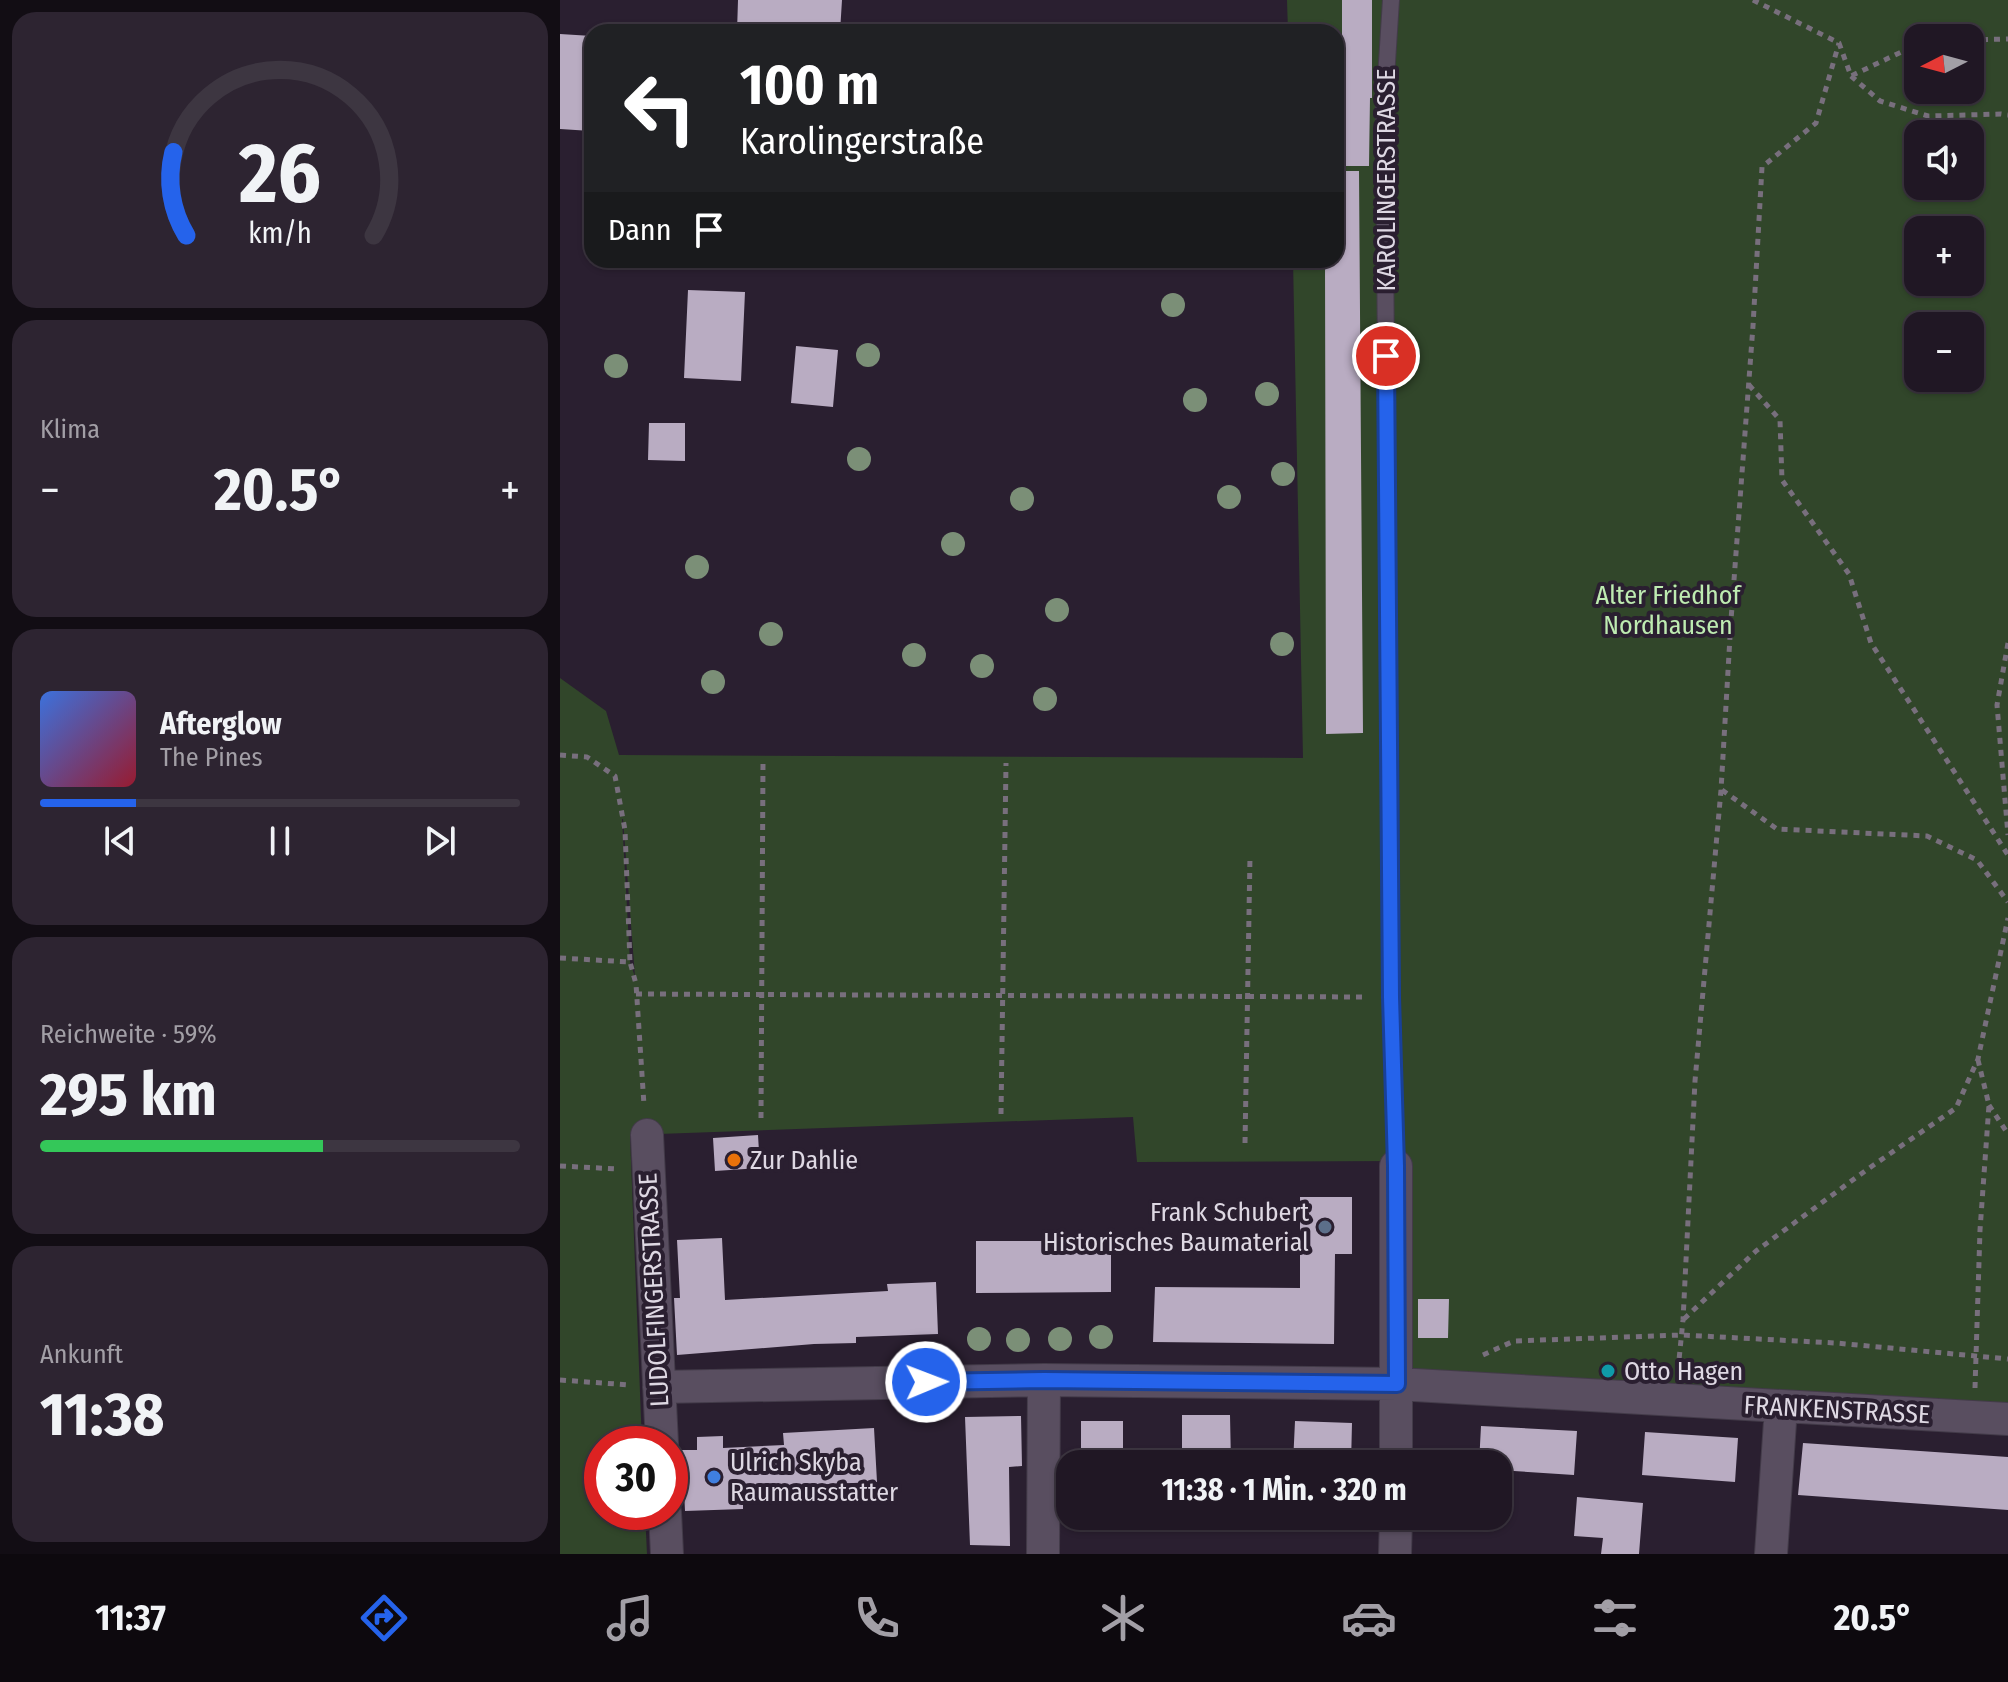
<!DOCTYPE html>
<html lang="de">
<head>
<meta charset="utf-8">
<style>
	body { margin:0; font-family:"Fira Sans Condensed",sans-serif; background:#2d2431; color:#f1f3f6; height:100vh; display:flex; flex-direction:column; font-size:30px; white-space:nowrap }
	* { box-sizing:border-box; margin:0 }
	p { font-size:26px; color:#a29fa6 }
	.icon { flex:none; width:44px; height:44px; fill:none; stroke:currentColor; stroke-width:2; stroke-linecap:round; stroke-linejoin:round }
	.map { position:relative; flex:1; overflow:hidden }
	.sheet { display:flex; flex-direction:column; gap:12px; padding:12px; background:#120d14; width:560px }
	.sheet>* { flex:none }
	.hud { position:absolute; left:24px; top:24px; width:760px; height:244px; border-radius:24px; box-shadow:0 2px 6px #0004,0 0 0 2px #3d3641; background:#202124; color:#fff; overflow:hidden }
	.needle { width:52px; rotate:264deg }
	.fabs { position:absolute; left:1344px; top:24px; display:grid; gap:16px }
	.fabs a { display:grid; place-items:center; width:80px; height:80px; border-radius:16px; background:#201724; box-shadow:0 2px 6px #0004,0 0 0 2px #3d3641; font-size:40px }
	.speed { position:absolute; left:24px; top:1426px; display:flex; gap:16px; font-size:40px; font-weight:700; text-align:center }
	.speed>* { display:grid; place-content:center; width:104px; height:104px; border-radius:50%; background:#201724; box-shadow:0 2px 6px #0004,0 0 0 2px #3d3641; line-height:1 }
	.speed .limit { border:12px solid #d22; background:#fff; color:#111 }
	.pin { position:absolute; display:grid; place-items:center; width:68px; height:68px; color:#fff; margin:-34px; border:4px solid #fff; border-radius:50%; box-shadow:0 2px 8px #0007 }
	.me { position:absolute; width:88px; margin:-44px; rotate:89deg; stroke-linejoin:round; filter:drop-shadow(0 0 6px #0008) }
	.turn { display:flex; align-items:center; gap:28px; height:168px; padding:0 24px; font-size:36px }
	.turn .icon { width:104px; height:104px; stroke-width:2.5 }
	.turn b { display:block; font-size:56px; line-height:68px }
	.then { display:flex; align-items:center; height:76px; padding:0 24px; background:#0003; gap:16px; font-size:30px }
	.big { font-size:60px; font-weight:700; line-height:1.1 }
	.sheet .tile { flex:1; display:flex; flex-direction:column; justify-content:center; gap:12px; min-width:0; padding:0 28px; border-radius:24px; background:#2d2431 }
	.sheet .dial { align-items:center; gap:0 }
	.dial svg { height:208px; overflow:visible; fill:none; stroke:#3d3641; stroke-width:7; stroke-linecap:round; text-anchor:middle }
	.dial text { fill:#f1f3f6; stroke:none }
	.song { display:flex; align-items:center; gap:24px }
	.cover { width:96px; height:96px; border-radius:12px; background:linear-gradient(135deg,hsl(220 70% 55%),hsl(350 70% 35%)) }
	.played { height:8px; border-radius:4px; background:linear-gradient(90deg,#2563eb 20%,#3d3641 20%) }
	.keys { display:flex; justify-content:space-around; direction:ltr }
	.heat { display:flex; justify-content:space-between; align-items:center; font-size:44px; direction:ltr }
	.charge { height:12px; border-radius:6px; background:linear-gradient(90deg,#34c759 59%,#3d3641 0) }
	.trip { position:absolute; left:496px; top:1450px; width:456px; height:80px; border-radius:24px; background:#201724; box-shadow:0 2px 6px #0004,0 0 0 2px #3d3641; font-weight:700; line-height:80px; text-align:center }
	.tab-bar { display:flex; height:128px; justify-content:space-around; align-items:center; background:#0d090e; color:#a29fa6 }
	.tab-bar .icon { width:56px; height:56px }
	.tab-bar .on { color:#2563eb }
	.tab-bar b { font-size:36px; color:#f1f3f6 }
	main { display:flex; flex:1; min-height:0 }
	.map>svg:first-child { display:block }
	.green { fill:#31462a; fill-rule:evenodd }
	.building { fill:#b9acc2 }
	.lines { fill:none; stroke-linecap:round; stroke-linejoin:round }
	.service-casing { stroke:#433b49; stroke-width:18 }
	.minor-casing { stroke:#433b49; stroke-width:34 }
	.path { stroke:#786f7d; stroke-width:5; stroke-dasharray:6 6; stroke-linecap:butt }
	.service { stroke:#594e60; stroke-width:16 }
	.minor { stroke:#594e60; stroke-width:32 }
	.tree { fill:#7b8f77 }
	.route-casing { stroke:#184099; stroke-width:20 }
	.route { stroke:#2563eb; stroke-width:14 }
	.food-dot { fill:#e8710a; stroke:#2a1f30; stroke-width:3 }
	.service-dot { fill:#5c6f8a; stroke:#2a1f30; stroke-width:3 }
	.culture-dot { fill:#0f9aa8; stroke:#2a1f30; stroke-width:3 }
	.shop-dot { fill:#3f7fe0; stroke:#2a1f30; stroke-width:3 }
	.labels { text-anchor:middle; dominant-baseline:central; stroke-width:8; stroke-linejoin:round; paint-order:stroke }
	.street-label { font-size:26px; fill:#ded8e3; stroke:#2a1f30 }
	.park-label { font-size:26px; fill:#beebb1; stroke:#2a1f30 }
	.poi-label { font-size:26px; fill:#ded8e3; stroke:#2a1f30; text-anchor:start }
</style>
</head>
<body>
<main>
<section class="sheet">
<div class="tile dial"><svg viewBox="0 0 100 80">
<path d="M14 69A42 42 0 1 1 86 69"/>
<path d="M14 69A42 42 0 0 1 9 37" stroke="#2563eb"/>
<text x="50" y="56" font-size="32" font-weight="700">26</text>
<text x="50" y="72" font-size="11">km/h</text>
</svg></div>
<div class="tile"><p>Klima</p>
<div class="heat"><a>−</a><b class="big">20.5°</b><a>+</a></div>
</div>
<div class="tile">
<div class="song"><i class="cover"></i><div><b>Afterglow</b><p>The Pines</p></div></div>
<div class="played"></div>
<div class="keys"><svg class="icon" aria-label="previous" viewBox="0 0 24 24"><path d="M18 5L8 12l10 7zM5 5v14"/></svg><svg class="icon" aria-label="pause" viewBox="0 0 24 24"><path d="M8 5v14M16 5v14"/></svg><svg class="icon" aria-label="next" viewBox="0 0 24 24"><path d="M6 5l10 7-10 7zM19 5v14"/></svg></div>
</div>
<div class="tile"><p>Reichweite · 59%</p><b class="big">295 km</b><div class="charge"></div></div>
<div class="tile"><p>Ankunft</p><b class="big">11:38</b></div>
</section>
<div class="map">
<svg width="1448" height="1554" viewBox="0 0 1448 1554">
	<rect width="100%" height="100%" fill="#2a1f30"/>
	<path class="green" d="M727 0H1448V1410L842 1370 840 1161 577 1162 573 1117 70 1135 82 1444H42V1512H85L87 1554H0V678L46 711 59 755 743 758 733 260H776V32H728ZM1358 38H1410V90H1358ZM1358 134H1410V186H1358ZM1358 230H1410V282H1358ZM1358 326H1410V378H1358ZM62 819H63L75 977 70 962Z"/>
	<path class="building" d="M178 0H282L280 32H177Z
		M782 0H812V98H810L809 166H779V134H782Z
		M0 34 32 36 31 131 0 129Z
		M776 171H799L803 733 766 734 765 260H776Z
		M128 290 185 292 181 381 124 378Z
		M236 346 278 350 273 407 231 403Z
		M89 423H125V461L88 460Z
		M198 1135 200 1168 155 1171 153 1138Z
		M740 1197H792V1254H775L774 1344 593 1342 595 1287 740 1288Z
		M162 1238 165 1300 328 1291 327 1284 376 1282 378 1334 296 1337V1343L254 1344 117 1355 114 1298H120L117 1240Z
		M416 1241H551V1292L416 1293Z
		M858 1299H889L888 1338H858Z
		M622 1415H670L671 1464H622Z
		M461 1416 462 1466 449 1467 450 1546 410 1545 405 1417Z
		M521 1421H563V1464H521Z
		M735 1421 792 1423 791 1464H733Z
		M921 1426 1017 1431 1014 1475 938 1470V1464H919Z
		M314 1428 317 1482 247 1485 248 1499 183 1502V1509L125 1511 122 1450H137V1437L163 1436V1448L224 1445 223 1433Z
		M1085 1432 1178 1438 1175 1482 1082 1475Z
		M1243 1443 1448 1457V1510L1238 1495Z
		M1017 1497 1083 1503 1079 1554H1041L1043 1538 1014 1536Z"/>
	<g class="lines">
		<g class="service-casing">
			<path id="service" d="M831 0 824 109 831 997 836 1166"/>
		</g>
		<g class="minor-casing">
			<path id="minor" d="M87 1135 102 1444
				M99 1387 484 1380 837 1384 1448 1419
				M836 1464V1166
				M105 1512 107 1554
				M483 1554 484 1380
				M835 1554 836 1516
				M1211 1554 1221 1407"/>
		</g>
		<path class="path" d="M1193 0 1279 43 1291 76 1358 44
			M1410 40 1448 39
			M1291 76 1320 101 1368 116 1441 114 1448 115
			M1189 385 1220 420 1222 480 1289 574 1311 643 1448 855
			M1448 643 1437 705 1448 835
			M0 755 27 757 55 776 65 830 70 962
			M1162 790 1217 829 1367 836 1417 860 1448 902
			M0 958 70 962 76 984 84 1105
			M76 994 807 997
			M1429 1105 1448 1134
			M441 1114 446 763
			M201 1118 203 761
			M685 1143 690 856
			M0 1166 59 1169
			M1124 1319 1196 1251 1305 1171 1396 1108 1418 1059 1448 918
			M923 1355 954 1341 1122 1335 1276 1343 1448 1359
			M1118 1370 1123 1320 1135 1081 1161 790 1171 620 1193 326 1202 167 1256 123 1279 43
			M0 1380 70 1385
			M1415 1388 1420 1230 1429 1105 1418 1060"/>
		<use href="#service" class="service"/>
		<use href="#minor" class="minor"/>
	</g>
	<g class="tree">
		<circle cx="613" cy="305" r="12"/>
		<circle cx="308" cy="355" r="12"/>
		<circle cx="56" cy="366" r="12"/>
		<circle cx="707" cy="394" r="12"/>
		<circle cx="635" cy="400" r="12"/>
		<circle cx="299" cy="459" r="12"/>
		<circle cx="723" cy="474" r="12"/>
		<circle cx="669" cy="497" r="12"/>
		<circle cx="462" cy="499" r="12"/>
		<circle cx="393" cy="544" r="12"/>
		<circle cx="137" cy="567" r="12"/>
		<circle cx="497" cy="610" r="12"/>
		<circle cx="211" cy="634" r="12"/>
		<circle cx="722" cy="644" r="12"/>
		<circle cx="354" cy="655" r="12"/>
		<circle cx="422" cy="666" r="12"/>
		<circle cx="153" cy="682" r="12"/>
		<circle cx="485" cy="699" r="12"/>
		<circle cx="541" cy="1337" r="12"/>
		<circle cx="419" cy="1339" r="12"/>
		<circle cx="500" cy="1339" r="12"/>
		<circle cx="458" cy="1340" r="12"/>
	</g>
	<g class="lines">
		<g class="route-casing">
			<path id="route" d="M366 1382 484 1380 837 1384 836 1166 831 997 826 356"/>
		</g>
		<use href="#route" class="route"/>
	</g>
	<circle class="food-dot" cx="174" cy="1160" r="8"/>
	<circle class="service-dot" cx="765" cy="1227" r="8"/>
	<circle class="culture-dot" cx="1048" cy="1371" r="8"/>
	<circle class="shop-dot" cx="154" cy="1477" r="8"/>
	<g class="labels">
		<g class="street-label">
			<text transform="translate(826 180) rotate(-90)">KAROLINGERSTRASSE</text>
			<text transform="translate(94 1290) rotate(-93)">LUDOLFINGERSTRASSE</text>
			<text transform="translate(1277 1410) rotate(3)">FRANKENSTRASSE</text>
		</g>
		<g class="park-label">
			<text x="1108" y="595">Alter Friedhof<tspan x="1108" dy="30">Nordhausen</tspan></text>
		</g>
		<g class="poi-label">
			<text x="190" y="1160">Zur Dahlie</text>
			<text x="749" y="1212" text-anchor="end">Frank Schubert<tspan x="749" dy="30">Historisches Baumaterial</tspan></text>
			<text x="1064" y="1371">Otto Hagen</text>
			<text x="170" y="1462">Ulrich Skyba<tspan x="170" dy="30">Raumausstatter</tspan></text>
		</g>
	</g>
</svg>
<div class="fabs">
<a><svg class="needle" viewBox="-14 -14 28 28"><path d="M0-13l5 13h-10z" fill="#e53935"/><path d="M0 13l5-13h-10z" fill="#a29fa6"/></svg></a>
<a><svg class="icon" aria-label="sound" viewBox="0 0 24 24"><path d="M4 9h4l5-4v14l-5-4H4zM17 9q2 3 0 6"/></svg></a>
<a>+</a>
<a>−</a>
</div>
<div class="speed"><div class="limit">30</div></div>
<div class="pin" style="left:826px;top:356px;background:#d93025"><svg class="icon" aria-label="arrive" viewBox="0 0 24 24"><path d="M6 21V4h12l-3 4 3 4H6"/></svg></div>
<svg class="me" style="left:366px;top:1382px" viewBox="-20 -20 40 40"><circle r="17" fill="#2563eb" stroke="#fff" stroke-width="3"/><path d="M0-11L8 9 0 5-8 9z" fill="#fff"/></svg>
<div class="trip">11:38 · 1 Min. · 320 m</div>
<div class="hud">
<div class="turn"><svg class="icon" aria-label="left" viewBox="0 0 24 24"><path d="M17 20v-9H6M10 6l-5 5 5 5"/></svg><div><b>100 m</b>Karolingerstraße</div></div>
<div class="then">Dann<svg class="icon" aria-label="arrive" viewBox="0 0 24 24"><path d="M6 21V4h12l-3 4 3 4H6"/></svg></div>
</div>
</div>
</main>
<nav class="tab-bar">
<b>11:37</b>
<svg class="icon on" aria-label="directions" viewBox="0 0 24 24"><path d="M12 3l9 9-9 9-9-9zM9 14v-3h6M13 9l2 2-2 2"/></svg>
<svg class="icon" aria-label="music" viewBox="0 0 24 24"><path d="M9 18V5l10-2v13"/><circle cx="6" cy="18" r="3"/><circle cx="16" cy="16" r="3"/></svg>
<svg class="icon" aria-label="phone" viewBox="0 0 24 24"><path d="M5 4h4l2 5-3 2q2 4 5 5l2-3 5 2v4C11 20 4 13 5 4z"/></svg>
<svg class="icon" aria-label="climate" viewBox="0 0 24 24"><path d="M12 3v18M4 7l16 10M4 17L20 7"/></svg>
<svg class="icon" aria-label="car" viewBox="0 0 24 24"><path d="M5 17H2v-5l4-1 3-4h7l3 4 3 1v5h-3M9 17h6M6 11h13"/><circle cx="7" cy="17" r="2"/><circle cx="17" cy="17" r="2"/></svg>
<svg class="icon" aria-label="filters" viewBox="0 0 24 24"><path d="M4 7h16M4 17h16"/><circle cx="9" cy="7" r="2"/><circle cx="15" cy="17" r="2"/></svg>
<b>20.5°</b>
</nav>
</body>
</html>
